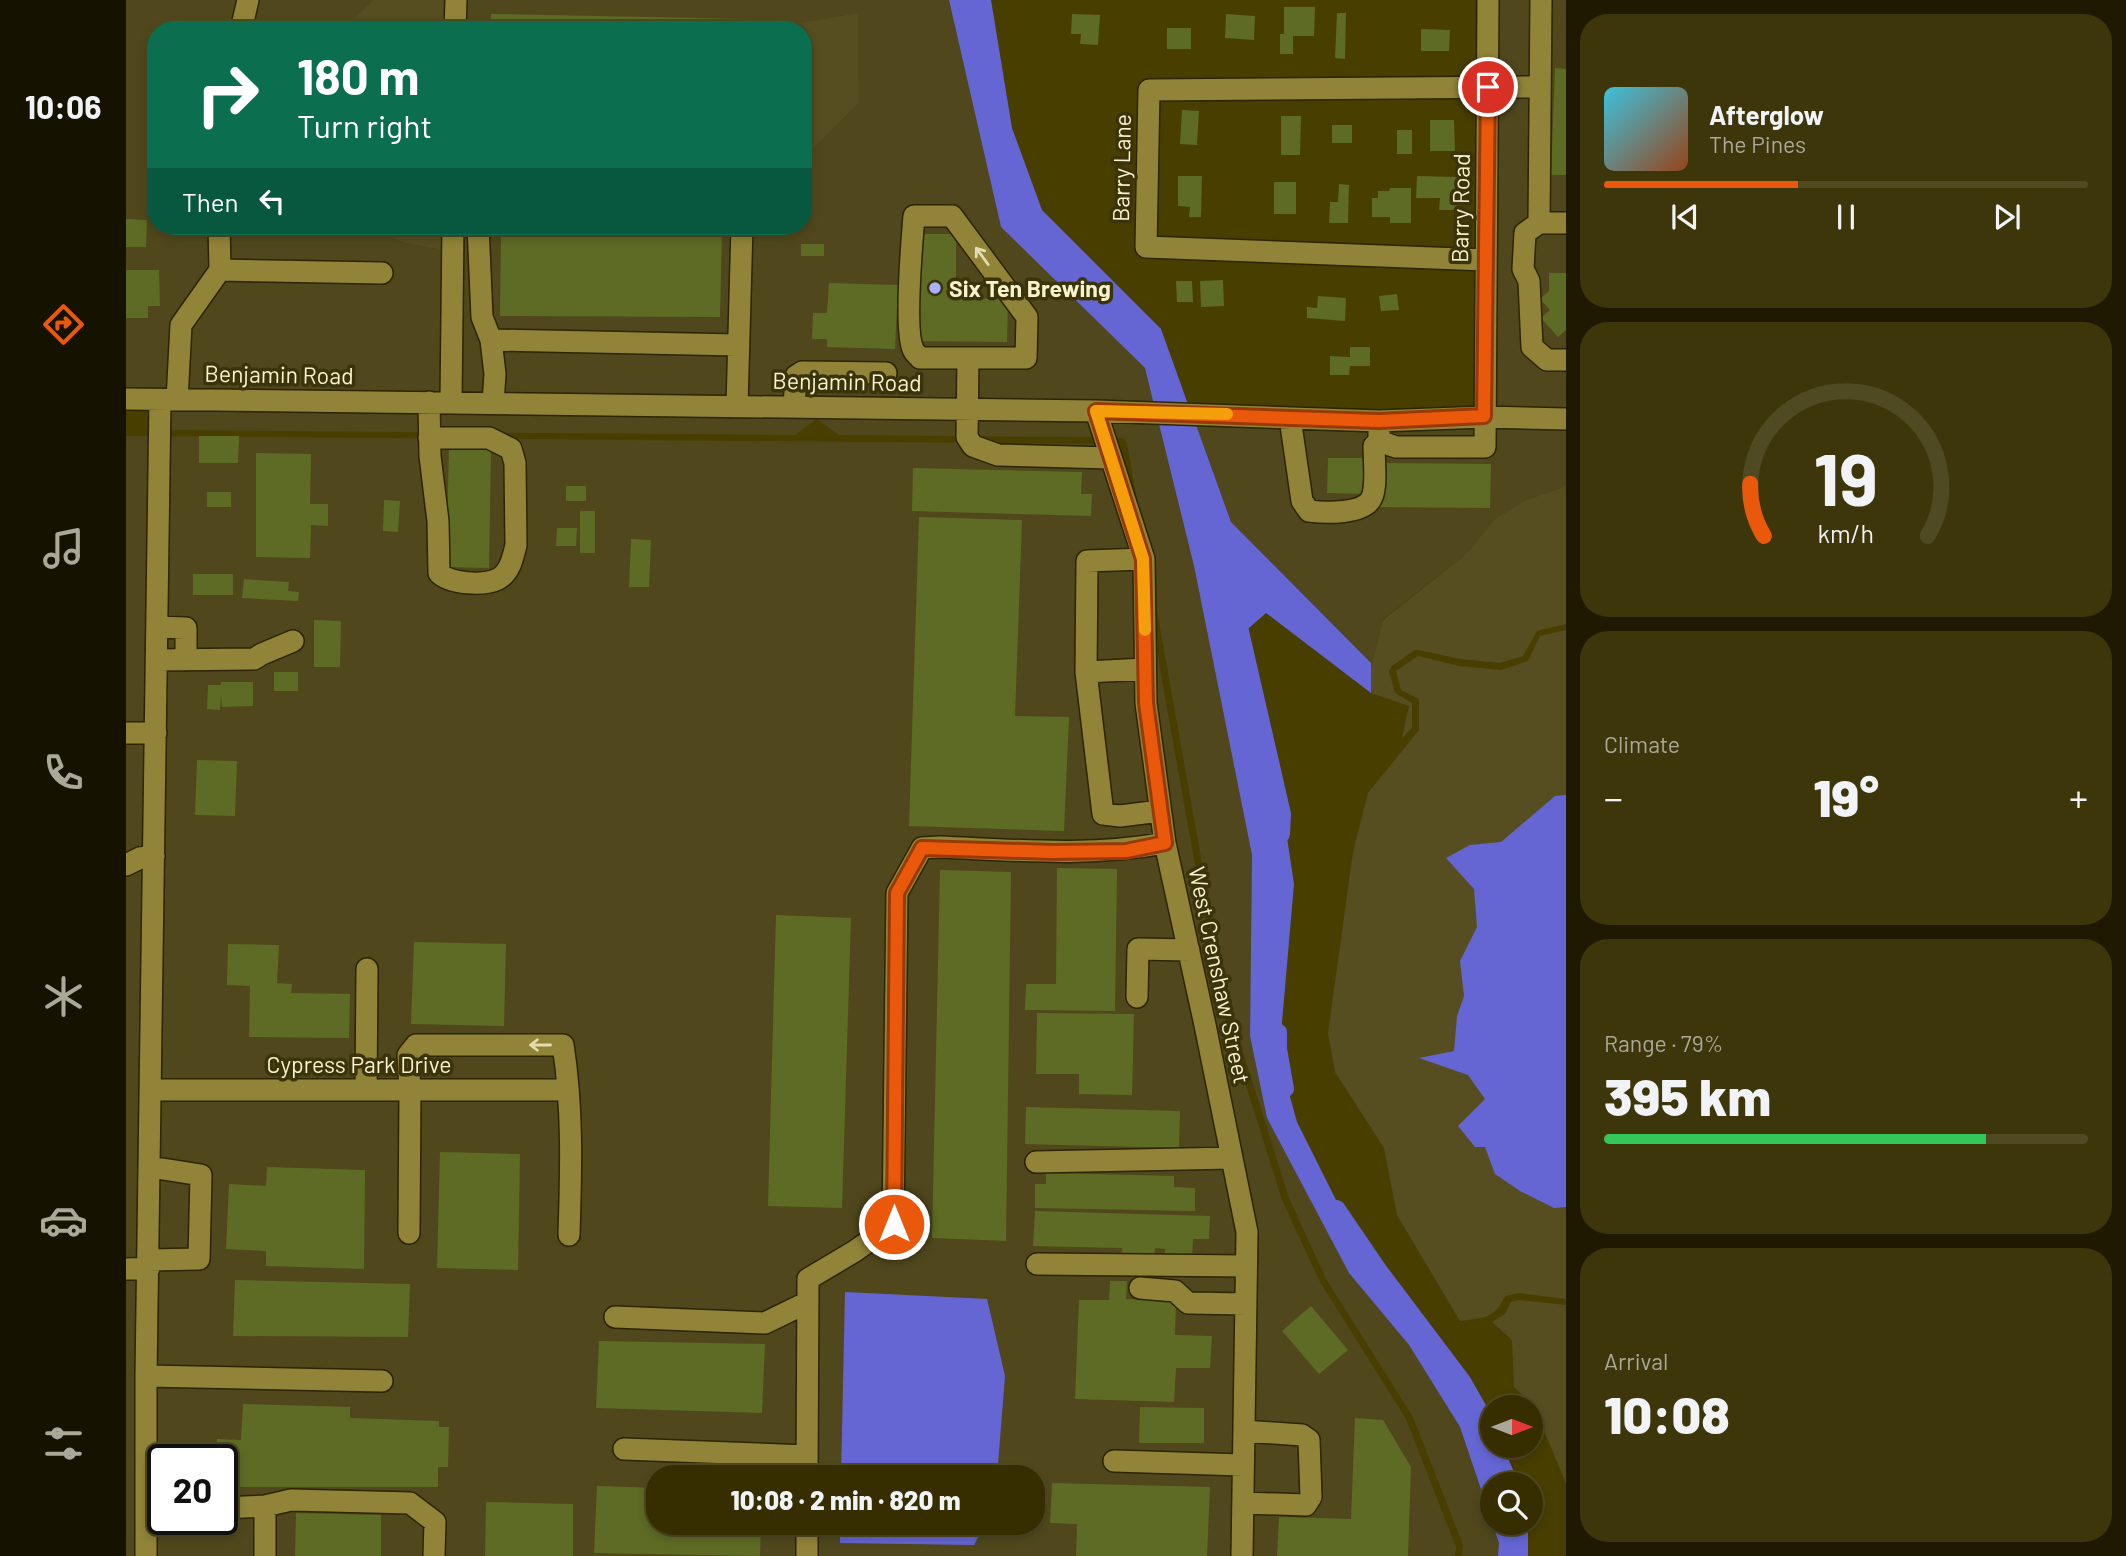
<!DOCTYPE html>
<html lang="en">
<head>
<meta charset="utf-8">
<style>
	body { margin:0; font-family:Barlow,sans-serif; background:#3d360a; color:#f1f3f6; height:100vh; display:flex; flex-direction:column; font-size:26px; white-space:nowrap }
	* { box-sizing:border-box; margin:0 }
	p { font-size:23px; color:#aaa899 }
	.icon { flex:none; width:38px; height:38px; fill:none; stroke:currentColor; stroke-width:2; stroke-linecap:round; stroke-linejoin:round }
	.map { position:relative; flex:1; overflow:hidden }
	.drawer { display:flex; flex-direction:column; gap:14px; padding:14px; background:#1e1900; width:560px }
	.drawer>* { flex:none }
	.top-card { position:absolute; left:21px; top:21px; width:665px; height:214px; border-radius:28px; box-shadow:0 4px 10px #0003,0 0 0 2px #504a22; background:#0b6e4f; color:#fff; overflow:hidden }
	.needle { width:46px; rotate:90deg }
	.buttons { position:absolute; left:1354px; top:1395px; display:grid; gap:14px }
	.buttons a { display:grid; place-items:center; width:63px; height:63px; border-radius:50%; background:#362e00; box-shadow:0 4px 10px #0003,0 0 0 2px #504a22; font-size:35px }
	.speed { position:absolute; left:21px; top:1444px; display:flex; gap:14px; font-size:35px; font-weight:700; text-align:center }
	.speed>* { display:grid; place-content:center; width:91px; height:91px; border-radius:50%; background:#362e00; box-shadow:0 4px 10px #0003,0 0 0 2px #504a22; line-height:1 }
	.speed .limit { border:4px solid #111; border-radius:10px; background:#fff; color:#111 }
	.pin { position:absolute; display:grid; place-items:center; width:60px; height:60px; color:#fff; margin:-30px; border:4px solid #fff; border-radius:50%; box-shadow:0 2px 7px #0007 }
	.me { position:absolute; width:77px; margin:-38px; rotate:0deg; stroke-linejoin:round; filter:drop-shadow(0 0 5px #0008) }
	.turn { display:flex; align-items:center; gap:24px; height:147px; padding:0 35px; font-size:32px }
	.turn .icon { width:91px; height:91px; stroke-width:2.5 }
	.turn b { display:block; font-size:49px; line-height:60px }
	.then { display:flex; align-items:center; height:66px; padding:0 35px; background:#0003; gap:14px; font-size:26px }
	.big { font-size:52px; font-weight:800; line-height:1.1 }
	.drawer .card { flex:1; display:flex; flex-direction:column; justify-content:center; gap:10px; min-width:0; padding:0 24px; border-radius:28px; background:#3d360a }
	.drawer .dial { align-items:center; gap:0 }
	.dial svg { height:182px; overflow:visible; fill:none; stroke:#504a22; stroke-width:7; stroke-linecap:round; text-anchor:middle }
	.dial text { fill:#f1f3f6; stroke:none }
	.song { display:flex; align-items:center; gap:21px }
	.cover { width:84px; height:84px; border-radius:10px; background:linear-gradient(135deg,hsl(190 70% 55%),hsl(20 70% 35%)) }
	.played { height:7px; border-radius:4px; background:linear-gradient(90deg,#ea580c 40%,#504a22 40%) }
	.keys { display:flex; justify-content:space-around; direction:ltr }
	.heat { display:flex; justify-content:space-between; align-items:center; font-size:38px; direction:ltr }
	.charge { height:10px; border-radius:5px; background:linear-gradient(90deg,#34c759 79%,#504a22 0) }
	.trip { position:absolute; left:520px; top:1465px; width:399px; height:70px; border-radius:28px; background:#362e00; box-shadow:0 4px 10px #0003,0 0 0 2px #504a22; font-weight:800; line-height:70px; text-align:center }
	main { display:flex; flex:1; min-height:0 }
	.tab-bar { display:flex; flex-direction:column; width:126px; justify-content:space-around; align-items:center; background:#161200; color:#aaa899 }
	.tab-bar .icon { width:49px; height:49px }
	.tab-bar .current { color:#ea580c }
	.tab-bar b { font-size:32px; color:#f1f3f6 }
	.map>svg:first-child { display:block }
	.built { fill:#50481c; fill-rule:evenodd }
	.green { fill:#564e21 }
	.water { fill:#6566d3 }
	.lines { fill:none; stroke-linecap:round; stroke-linejoin:round }
	.canal { stroke:#6566d3; stroke-width:16 }
	.building { fill:#5d6b24 }
	.minor-casing { stroke:#2c2500; stroke-width:24 }
	.minor { stroke:#918439; stroke-width:21 }
	.oneway { stroke:#e3dcaf }
	.route-casing { stroke:#983908; stroke-width:18 }
	.route { stroke:#ea580c; stroke-width:12 }
	.slow { stroke:#f59e0b; stroke-width:12 }
	.poi-dot { fill:#a9b0fc; stroke:#3b340b; stroke-width:2.5 }
	.labels { text-anchor:middle; dominant-baseline:central; stroke-width:7; stroke-linejoin:round; paint-order:stroke }
	.street-label { font-size:23px; fill:#f8f2cd; stroke:#3b340b }
	.poi-label { font-size:23px; font-weight:bold; fill:#f8f2cd; stroke:#3b340b; text-anchor:start }
</style>
</head>
<body>
<main>
<nav class="tab-bar">
<b>10:06</b>
<svg class="icon current" aria-label="directions" viewBox="0 0 24 24"><path d="M12 3l9 9-9 9-9-9zM9 14v-3h6M13 9l2 2-2 2"/></svg>
<svg class="icon" aria-label="music" viewBox="0 0 24 24"><path d="M9 18V5l10-2v13"/><circle cx="6" cy="18" r="3"/><circle cx="16" cy="16" r="3"/></svg>
<svg class="icon" aria-label="phone" viewBox="0 0 24 24"><path d="M5 4h4l2 5-3 2q2 4 5 5l2-3 5 2v4C11 20 4 13 5 4z"/></svg>
<svg class="icon" aria-label="climate" viewBox="0 0 24 24"><path d="M12 3v18M4 7l16 10M4 17L20 7"/></svg>
<svg class="icon" aria-label="car" viewBox="0 0 24 24"><path d="M5 17H2v-5l4-1 3-4h7l3 4 3 1v5h-3M9 17h6M6 11h13"/><circle cx="7" cy="17" r="2"/><circle cx="17" cy="17" r="2"/></svg>
<svg class="icon" aria-label="filters" viewBox="0 0 24 24"><path d="M4 7h16M4 17h16"/><circle cx="9" cy="7" r="2"/><circle cx="15" cy="17" r="2"/></svg>
</nav>
<div class="map">
<svg width="1440" height="1556" viewBox="0 0 1440 1556">
	<rect width="100%" height="100%" fill="#483e00"/>
	<path class="built" d="M0 0H247L216 30H30V226H240L278 243 318 250 317 395 0 392Z
		M338 0H823L875 227 1019 368 1028 405 333 395 335 226H677V154L684 151 733 103 732 13 648 27V30H338Z
		M1374 0H1440V412L1367 410 1369 191Z
		M42 407 964 418 970 437 713 435 691 419 669 435 42 430Z
		M981 419 1032 420 1068 566 1126 855 1124 1036 1141 1118 1223 1273 1283 1345 1334 1427 1373 1543 1372 1556H1336L1337 1545 1287 1417 1200 1279 1163 1198 1100 998 1001 443 997 438 987 437Z
		M1069 422 1362 430V424L1440 427V486L1398 501 1369 519 1340 554 1257 619 1245 667V663L1105 522Z
		M0 436 994 444 1093 1000 1156 1200 1194 1282 1280 1419 1330 1547 1329 1556H0ZM37 1460H96V1519H37ZM532 1477H906V1522H532Z"/>
	<path class="green" d="M247 0H321V30H216Z
		M732 13 733 103 684 151 677 154V30H648V27Z
		M240 226H319L318 250 278 243Z
		M1440 486V624L1411 631 1397 656 1374 663 1334 659 1293 650H1289L1266 666 1263 671 1269 693 1286 703V728L1276 738 1283 706 1245 693V667L1257 620 1340 554 1369 519 1398 501Z
		M1440 630V1299L1393 1293 1379 1296C1369 1319 1357 1318 1334 1321L1271 1215 1258 1148 1209 1072 1202 1033 1227 852 1242 793 1293 730V699L1275 690 1270 671 1292 656 1333 666 1375 670 1402 661 1414 636Z
		M1393 1300 1440 1305V1483L1407 1405 1388 1387 1386 1340 1366 1322 1379 1314 1385 1302Z"/>
	<path class="water" d="M823 0H865L886 128 916 210 1035 329 1063 407 1028 405 1019 368 875 227Z
		M1032 420 1069 422 1105 522 1245 663V693L1140 613 1115 635 1159 824 1168 884 1153 1057 1171 1122 1231 1242 1367 1430V1446H1377L1393 1484H1367V1522L1402 1523V1556H1372L1373 1543 1334 1427 1283 1345 1223 1273 1141 1118 1124 1036 1126 855 1068 566Z
		M1440 795V1207L1428 1208 1394 1191 1369 1174 1359 1147H1349L1332 1126 1359 1099 1342 1075 1293 1058 1328 1051 1331 1016 1338 996 1334 961 1351 927 1348 889 1320 858 1344 845 1375 842 1429 796Z
		M719 1292 861 1299 879 1376 871 1477H715Z
		M714 1523V1522L860 1523 848 1545 714 1543Z"/>
	<g class="lines">
		<path class="canal" d="M1111 614 1157 814 1156 834
			M1153 1032V1049L1160 1089
			M1211 1208 1254 1271 1337 1381 1367 1434"/>
	</g>
	<path class="building" d="M1158 7H1189L1188 36H1167V54H1154V34H1158Z
		M1211 13H1220L1219 59 1209 58Z
		M365 14 622 19V30H364Z
		M946 14 974 15 972 45 954 44 955 34H945Z
		M1100 14 1129 16 1128 40 1099 38Z
		M1041 28H1065V49H1041Z
		M1295 29 1324 30 1323 51H1295Z
		M1429 68 1440 69V175H1425Z
		M1056 110 1073 111 1071 145 1054 144Z
		M1155 116H1175L1174 155H1155Z
		M1304 120H1328L1329 151H1304Z
		M1206 125H1226V143H1206Z
		M1271 130H1286V154H1271Z
		M1052 176H1076L1075 217H1063L1064 207 1052 206Z
		M1291 176 1332 177 1331 210H1313L1314 198H1290Z
		M1148 182H1170V214H1148Z
		M1213 184 1223 185 1222 223H1203L1204 202H1212Z
		M1264 188H1285V223H1264V217H1246V198H1252V191H1263Z
		M0 219 21 220 20 247H0Z
		M375 229 596 232 594 317 374 316Z
		M788 234H830V298L882 299 881 342 788 341Z
		M675 244H698V256H675Z
		M0 270H33L34 306H22V318H0Z
		M1423 273H1440V330L1432 337 1415 318 1424 310 1414 299 1423 291Z
		M1097 280 1098 306 1075 307 1074 281Z
		M1050 281H1066L1067 302H1051Z
		M703 283 772 285 769 349 701 347V339H686L687 313H701Z
		M1271 294 1273 310 1255 311 1253 296Z
		M1192 296 1220 298 1219 321 1181 318V307L1191 308Z
		M1224 347H1244V366H1224L1223 375H1204V356L1224 357Z
		M73 436H113L112 463H73Z
		M323 449 365 450 363 568 320 567Z
		M130 453 185 454 184 504H202V526L185 525 184 558 130 557Z
		M1202 458H1243L1241 494 1201 493Z
		M1254 463 1365 464 1364 508 1252 507Z
		M787 468 956 472 955 494H966L965 516 786 511Z
		M440 486H460V501H440Z
		M81 492H105V507H81Z
		M258 500 274 501 272 532 257 531Z
		M454 511H469V553H454Z
		M793 517 896 520 889 716 943 717 938 831 783 826Z
		M431 528H451L450 546H430Z
		M505 539 525 540 523 587H503Z
		M67 574H107V595H67Z
		M118 579 163 582 162 591 173 592 172 601 116 598Z
		M188 620 215 621 214 667H188Z
		M148 672H172V691H148Z
		M95 682H127V706L96 707 95 695 94 710 81 709 82 685H95Z
		M71 760 111 761 109 816 69 815Z
		M931 868 991 869 989 1011 899 1010 900 984H930Z
		M814 870 885 872 880 1241 806 1238Z
		M650 915 725 918 716 1208 642 1206Z
		M288 942 380 944 378 1026 285 1024Z
		M102 944 153 945 151 983 166 984 165 993 224 994 223 1038 123 1037 124 986 101 985Z
		M911 1013 1008 1014 1006 1095 953 1094V1074H910Z
		M900 1107 1054 1111 1053 1148 899 1144Z
		M314 1152 394 1154 392 1270 311 1268Z
		M141 1167 239 1170 238 1269 140 1266V1251L100 1249 103 1184 140 1186Z
		M920 1173 1048 1176V1187L1069 1188V1211L909 1208V1184H920Z
		M909 1211 1084 1216 1083 1239H1067L1066 1261 1039 1260V1249L1029 1248 1028 1260 995 1259 996 1248 907 1246Z
		M109 1280 284 1284 282 1337 107 1336Z
		M984 1281H1001L1000 1299 1050 1301 1049 1335 1086 1336 1084 1368H1050L1048 1402 949 1399 953 1300H983Z
		M1185 1306 1222 1350 1193 1374 1156 1331Z
		M473 1341 639 1344 636 1413 470 1408Z
		M117 1404 224 1407V1418L313 1421V1427H323L322 1467H312V1487H113V1479H96V1460H90L91 1439 115 1440Z
		M1014 1407 1078 1408V1443H1013Z
		M1229 1418 1257 1420 1285 1467 1282 1556H1151L1153 1517 1225 1519Z
		M926 1483 1084 1487 1081 1556H950L951 1524 924 1523Z
		M471 1486 532 1488V1522H635L634 1556 468 1553Z
		M360 1502 447 1504V1556H359Z
		M170 1513 255 1515V1556H169Z"/>
	<g class="lines">
		<g class="minor-casing">
			<path id="minor" d="M1415 0 1413 223 1399 233 1397 269 1403 281 1406 347 1421 360H1440
				M115 30 122 0
				M329 30 330 0
				M1413 223H1440
				M352 226 356 317 365 340 369 374 367 403
				M1360 260 1020 247 1023 90 1414 87
				M94 270 256 273
				M365 340 612 345
				M842 358H794C792 355 788 353 787 349 778 330 786 240 788 216H826L901 317 900 358H842L841 437 847 446 872 455 985 458
				M0 399 970 411 1253 421 1358 417 1440 419
				M51 400 55 325 94 270 93 226
				M303 402 304 456 312 521 313 573C324 584 358 586 372 579 384 573 387 557 390 545L389 463 385 449 363 438H303
				M325 402 327 226
				M611 406 616 226
				M668 407 670 376 676 372 760 373
				M970 411 1018 559 1020 703 1039 843 1079 1025 1121 1232 1116 1556
				M1164 418 1176 501 1183 511C1198 513 1239 515 1246 497 1251 486 1248 459 1248 446L1253 441
				M1253 421V441L1270 447H1359L1362 0
				M31 627 60 628V660
				M31 660 128 659 136 654 167 641
				M1019 669 960 672 977 814 994 816 1034 811
				M960 672 961 561 1018 559
				M0 733H30
				M0 865 14 858 28 856
				M1011 997 1012 949 1063 950
				M25 1090H441
				M240 1090 241 969
				M910 1162 1106 1158
				M283 1233 284 1090 282 1055 290 1045H437C447 1108 445 1172 443 1235
				M23 1260 73 1259 75 1175 24 1167
				M911 1264 1120 1266
				M0 1269 23 1268
				M1014 1288 1049 1291 1062 1303 1120 1304
				M489 1317 639 1323 682 1302
				M20 1376 256 1381
				M498 1449 681 1456
				M988 1461 1117 1465
				M681 1477 682 1279 729 1251 767 1224 771 893 796 848 814 847C889 850 964 857 1039 843
				M1117 1503 1180 1505 1185 1497 1183 1440 1176 1435 1118 1431
				M139 1506 165 1500 284 1503 309 1522 308 1556
				M96 1508 139 1506V1556
				M681 1522V1556
				M20 1556V1376L34 400"/>
		</g>
		<use href="#minor" class="minor"/>
	</g>
	<defs><path id="oneway-shaft" d="M-6 0H5M1.5-3L5.5 0L1.5 3" fill="none" stroke-width="1.6" stroke-linecap="round" stroke-linejoin="round" transform="scale(1.75)"/></defs>
	<g class="oneway">
		<use href="#oneway-shaft" transform="translate(856 256) rotate(-126)"/>
		<use href="#oneway-shaft" transform="translate(414 1045) rotate(-180)"/>
	</g>
	<g class="lines">
		<g class="route-casing">
			<path id="route" d="M768 1224 771 893 796 848 927 852 1000 851 1039 843 1020 703 1017 559 970 411 1253 421 1358 416 1362 87"/>
		</g>
		<use href="#route" class="route"/>
		<path class="slow" d="M1019 630 1017 559 970 411 1101 414"/>
	</g>
	<circle class="poi-dot" cx="809" cy="288" r="7"/>
	<g class="labels">
		<g class="street-label">
			<text transform="translate(995 168) rotate(-89)">Barry Lane</text>
			<text transform="translate(1334 208) rotate(-89)">Barry Road</text>
			<text transform="translate(153 374) rotate(1)">Benjamin Road</text>
			<text transform="translate(721 381) rotate(1)">Benjamin Road</text>
			<text transform="translate(1094 975) rotate(78)">West Crenshaw Street</text>
			<text x="233" y="1064">Cypress Park Drive</text>
		</g>
		<g class="poi-label">
			<text x="823" y="288">Six Ten Brewing</text>
		</g>
	</g>
</svg>
<div class="buttons">
<a><svg class="needle" viewBox="-14 -14 28 28"><path d="M0-13l5 13h-10z" fill="#e53935"/><path d="M0 13l5-13h-10z" fill="#aaa899"/></svg></a>
<a><svg class="icon" aria-label="search" viewBox="0 0 24 24"><circle cx="10" cy="10" r="6"/><path d="M15 15l6 6"/></svg></a>
</div>
<div class="speed"><div class="limit">20</div></div>
<div class="pin" style="left:1362px;top:87px;background:#d93025"><svg class="icon" aria-label="arrive" viewBox="0 0 24 24"><path d="M6 21V4h12l-3 4 3 4H6"/></svg></div>
<svg class="me" style="left:768px;top:1224px" viewBox="-20 -20 40 40"><circle r="17" fill="#ea580c" stroke="#fff" stroke-width="3"/><path d="M0-11L8 9 0 5-8 9z" fill="#fff"/></svg>
<div class="trip">10:08 · 2 min · 820 m</div>
<div class="top-card">
<div class="turn"><svg class="icon" aria-label="right" viewBox="0 0 24 24"><path d="M7 20v-9h11M14 6l5 5-5 5"/></svg><div><b>180 m</b>Turn right</div></div>
<div class="then">Then<svg class="icon" aria-label="left" viewBox="0 0 24 24"><path d="M17 20v-9H6M10 6l-5 5 5 5"/></svg></div>
</div>
</div>
<section class="drawer">
<div class="card">
<div class="song"><i class="cover"></i><div><b>Afterglow</b><p>The Pines</p></div></div>
<div class="played"></div>
<div class="keys"><svg class="icon" aria-label="previous" viewBox="0 0 24 24"><path d="M18 5L8 12l10 7zM5 5v14"/></svg><svg class="icon" aria-label="pause" viewBox="0 0 24 24"><path d="M8 5v14M16 5v14"/></svg><svg class="icon" aria-label="next" viewBox="0 0 24 24"><path d="M6 5l10 7-10 7zM19 5v14"/></svg></div>
</div>
<div class="card dial"><svg viewBox="0 0 100 80">
<path d="M14 69A42 42 0 1 1 86 69"/>
<path d="M14 69A42 42 0 0 1 8 46" stroke="#ea580c"/>
<text x="50" y="56" font-size="32" font-weight="700">19</text>
<text x="50" y="72" font-size="11">km/h</text>
</svg></div>
<div class="card"><p>Climate</p>
<div class="heat"><a>−</a><b class="big">19°</b><a>+</a></div>
</div>
<div class="card"><p>Range · 79%</p><b class="big">395 km</b><div class="charge"></div></div>
<div class="card"><p>Arrival</p><b class="big">10:08</b></div>
</section>
</main>
</body>
</html>
